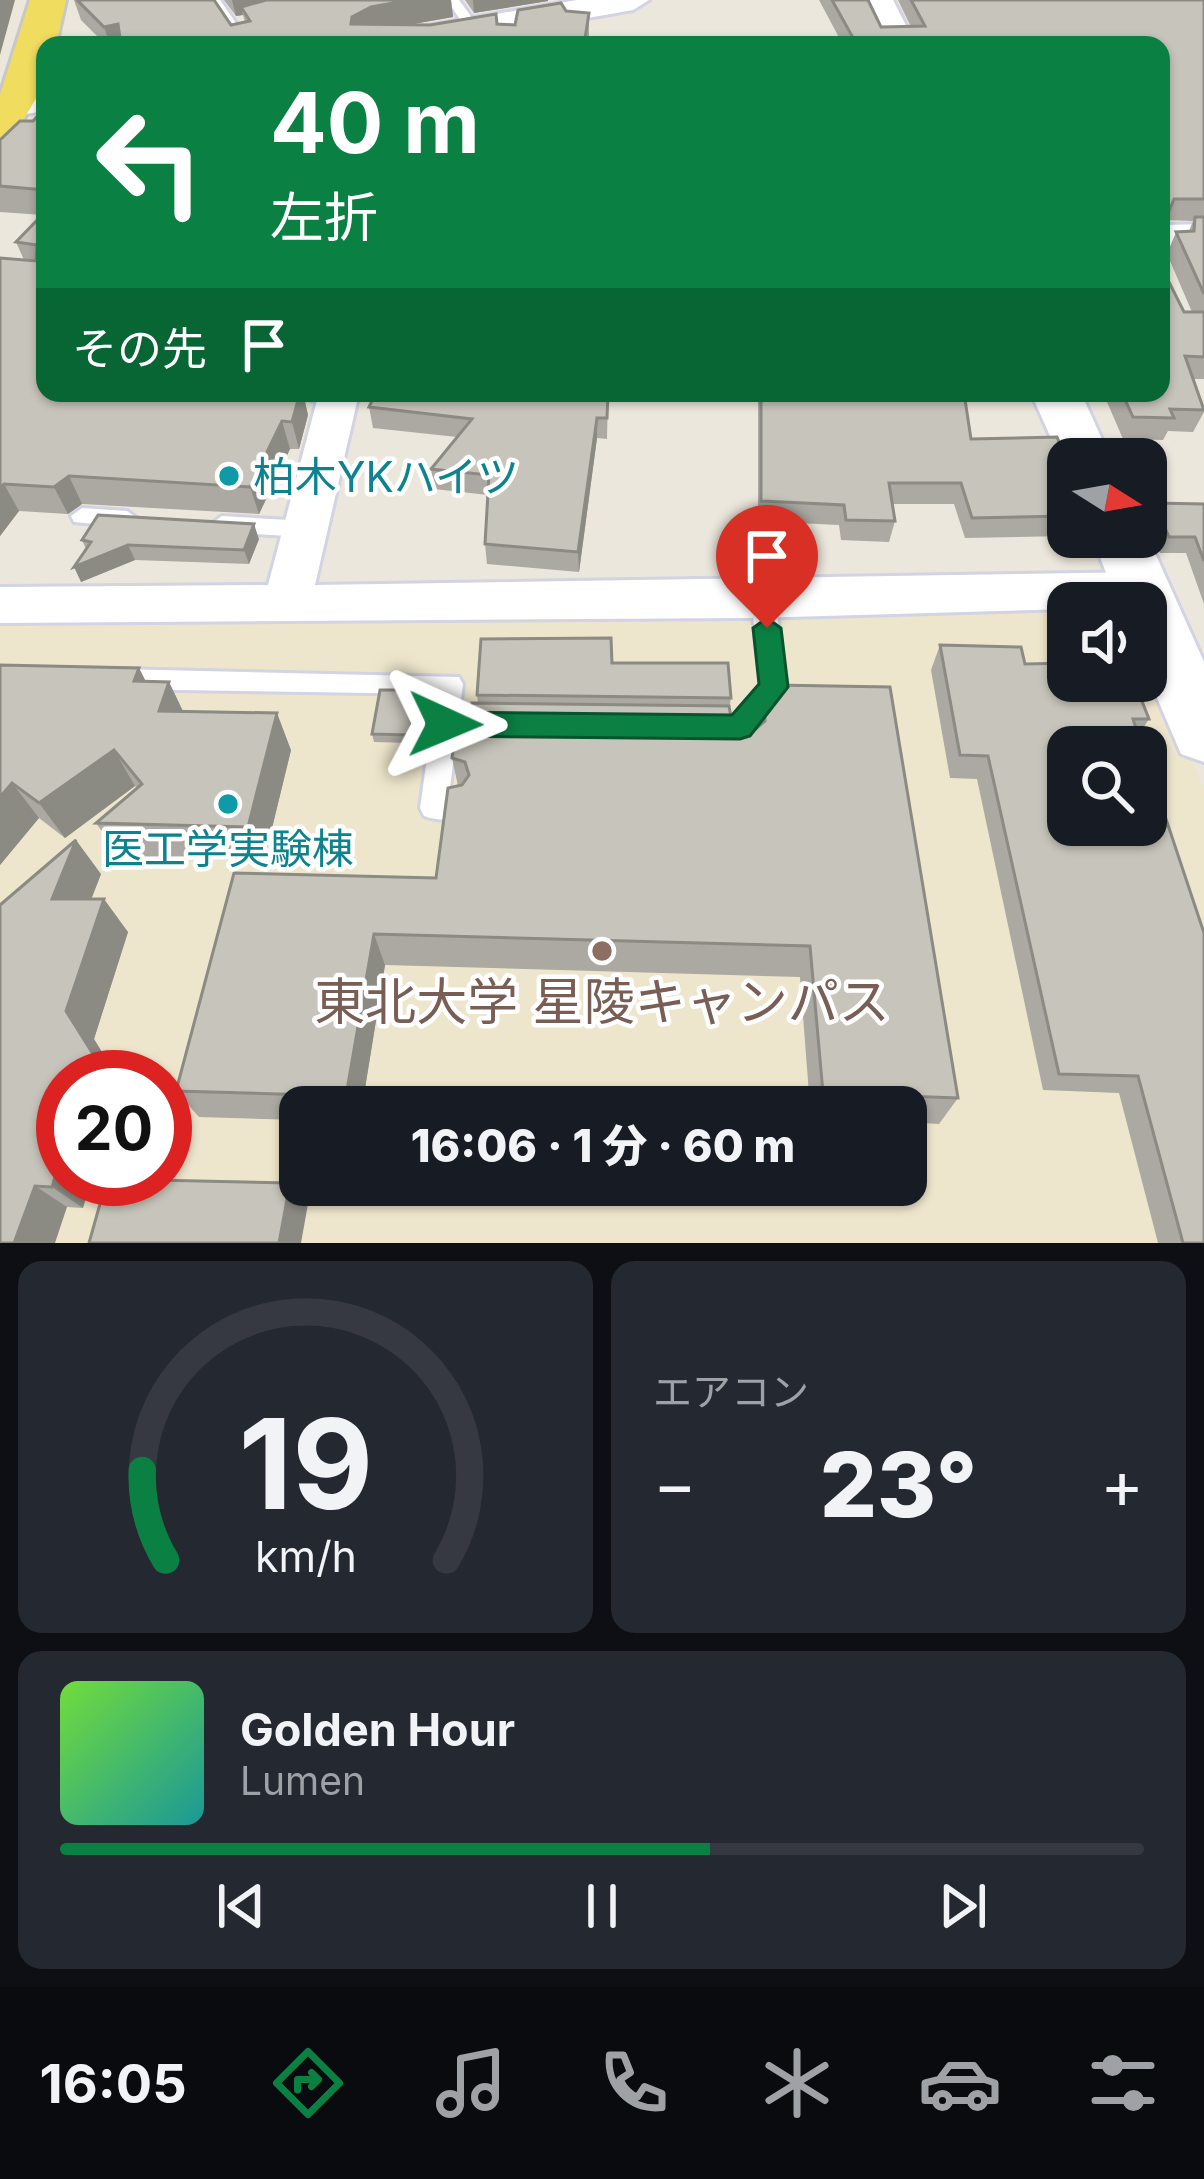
<!DOCTYPE html>
<html lang="ja">
<head>
<meta charset="utf-8">
<style>
	body { margin:0; font-family:Inter,"Noto Sans JP",sans-serif; background:#242831; color:#f1f3f6; height:100vh; display:flex; flex-direction:column; font-size:45px; white-space:nowrap }
	* { box-sizing:border-box; margin:0 }
	p { font-size:39px; color:#9ea1a6 }
	.icon { flex:none; width:66px; height:66px; fill:none; stroke:currentColor; stroke-width:2; stroke-linecap:round; stroke-linejoin:round }
	.map { position:relative; height:1243px; overflow:hidden }
	.drawer { display:flex; flex-direction:column; gap:18px; padding:18px; background:#0d0f14; flex:1 }
	.drawer>* { flex:none }
	.guide { position:absolute; left:36px; top:36px; width:1134px; height:366px; border-radius:24px; box-shadow:0 3px 9px #0004; background:#0b8043; color:#fff; overflow:hidden }
	.needle { width:78px; rotate:101deg }
	.buttons { position:absolute; left:1047px; top:438px; display:grid; gap:24px }
	.buttons a { display:grid; place-items:center; width:120px; height:120px; border-radius:24px; background:#171b24; box-shadow:0 3px 9px #0004; font-size:60px }
	.speed { position:absolute; left:36px; top:1050px; display:flex; gap:24px; font-size:60px; font-weight:700; text-align:center }
	.speed>* { display:grid; place-content:center; width:156px; height:156px; border-radius:50%; background:#171b24; box-shadow:0 3px 9px #0004; line-height:1 }
	.speed .limit { border:18px solid #d22; background:#fff; color:#111 }
	.pin { position:absolute; display:grid; place-items:center; width:102px; height:102px; color:#fff; margin:-123px -51px; border-radius:50% 50% 50% 0; rotate:-45deg; box-shadow:0 0 12px #0007 }
	.pin .icon { rotate:45deg }
	.me { position:absolute; width:132px; margin:-66px; rotate:91deg; stroke-linejoin:round; filter:drop-shadow(0 0 9px #0008) }
	.turn { display:flex; align-items:center; gap:42px; height:252px; padding:0 36px; font-size:54px }
	.turn .icon { width:156px; height:156px; stroke-width:2.5 }
	.turn b { display:block; font-size:84px; line-height:102px }
	.then { display:flex; align-items:center; height:114px; padding:0 36px; background:#0003; gap:24px; font-size:45px }
	.big { font-size:90px; font-weight:800; line-height:1.1 }
	.drawer .tile { flex:1; display:flex; flex-direction:column; justify-content:center; gap:18px; min-width:0; padding:0 42px; border-radius:24px; background:#242831 }
	.drawer .dial { align-items:center; gap:0 }
	.dial svg { height:312px; overflow:visible; fill:none; stroke:#363941; stroke-width:7; stroke-linecap:round; text-anchor:middle }
	.dial text { fill:#f1f3f6; stroke:none }
	.song { display:flex; align-items:center; gap:36px }
	.cover { width:144px; height:144px; border-radius:18px; background:linear-gradient(135deg,hsl(100 70% 55%),hsl(180 70% 35%)) }
	.played { height:12px; border-radius:6px; background:linear-gradient(90deg,#0b8043 60%,#363941 60%) }
	.keys { display:flex; justify-content:space-around; direction:ltr }
	.heat { display:flex; justify-content:space-between; align-items:center; font-size:66px; direction:ltr }
	.drawer .tiles { flex:1; display:grid; gap:18px; grid-template-columns:1fr 1fr }
	.tile:last-child { grid-column:span 2 }
	.trip { position:absolute; left:279px; top:1086px; width:648px; height:120px; border-radius:24px; background:#171b24; box-shadow:0 3px 9px #0004; font-weight:800; line-height:120px; text-align:center }
	.tab-bar { display:flex; height:192px; justify-content:space-around; align-items:center; background:#090b0e; color:#9ea1a6 }
	.tab-bar .icon { width:84px; height:84px }
	.tab-bar .current { color:#0b8043 }
	.tab-bar b { font-size:54px; color:#f1f3f6 }
	.map>svg:first-child { display:block }
	.education { fill:#eee6cc; fill-rule:evenodd }
	.lines { fill:none; stroke-linecap:round; stroke-linejoin:round }
	.service-casing { stroke:#d2d3e3; stroke-width:6 }
	.minor-casing { stroke:#d2d3e3; stroke-width:6 }
	.tertiary-casing { stroke:#d2d3e3; stroke-width:6 }
	.primary-casing { stroke:#c8c8c8; stroke-width:6 }
	.service { fill:#fff; fill-rule:evenodd }
	.minor { fill:#fff; fill-rule:evenodd }
	.tertiary { fill:#fff; fill-rule:evenodd }
	.primary { fill:#f0dc5e; fill-rule:evenodd }
	.wall { fill:#aba9a1 }
	.shaded-wall { fill:#8b8a83 }
	.building { fill:#c7c5bb; stroke:#8b8a83; stroke-width:3 }
	.route { fill:#0b8043; stroke:#07532c; stroke-width:3 }
	.culture-dot { fill:#0f9aa8; stroke:#fff; stroke-width:4.5 }
	.education-dot { fill:#8d6e63; stroke:#fff; stroke-width:4.5 }
	.labels { text-anchor:middle; dominant-baseline:central; stroke-width:9; stroke-linejoin:round; paint-order:stroke }
	.culture-label { font-size:42px; fill:#0d838f; stroke:#fff; text-anchor:start }
	.near-education-label { font-size:51px; fill:#785e54; stroke:#fff }
</style>
</head>
<body>
<div class="map">
<svg width="1204" height="1243" viewBox="0 0 1204 1243">
	<rect width="100%" height="100%" fill="#ece7dc"/>
	<path class="education" d="M1068 607V681H1146V648L1204 789V1243H0V624ZM1068 747H1146V825H1068ZM63 1077H165V1179H63ZM300 1107H906V1185H300Z"/>
	<g class="lines">
		<g class="service-casing">
			<path id="service" d="M208 0H220L251 45H237Z
				M447 0H459L481 30 479 33H469Z
				M1204 224V234H1181V249H1161L1165 225Z
				M292 393H348L349 394C337 404 304 403 292 393Z
				M82 508 127 511 138 519 127 527 74 522 71 516Z
				M222 516 305 521 316 529 305 537 222 532 211 524Z
				M763 590 775 599 787 687 749 735 740 738 696 735 692 727 696 719 734 716 761 684 751 599Z
				M116 669 459 677 463 684 449 796 467 800 471 808 467 816C453 821 438 821 424 816L420 808 436 694 116 689 107 686 103 679 107 672Z"/>
		</g>
		<g class="minor-casing">
			<path id="minor" d="M319 393H359L315 585 1143 572 1160 578 1166 590 1160 602 1068 603V609L749 618 0 623V587L268 585Z"/>
		</g>
		<g class="tertiary-casing">
			<path id="tertiary" d="M577 0H649L633 10 433 45H358L375 35Z
				M861 0H893L916 45H882Z
				M45 89V111L0 118V96Z
				M1031 393H1081L1111 459H1068L1066 472Z
				M1146 533 1204 662V762L1181 754 1146 672V603H1118L1092 537Z"/>
		</g>
		<g class="primary-casing">
			<path id="primary" d="M30 0H66L56 45H45V83L15 134 0 137V95Z"/>
		</g>
		<use href="#service" class="service"/>
		<use href="#minor" class="minor"/>
		<use href="#tertiary" class="tertiary"/>
		<use href="#primary" class="primary"/>
	</g>
	<path class="wall" d="M74 0H214L231 25 245 22 243 15 236 16 224 0H451L453 17 408 25H515L566 11 589 13V37L588 45H106L81 20Z
		M465 0H548V1L474 13Z
		M819 0H868L881 27H911L898 0H1204V379H1193L1204 412 1193 432 1168 431 1163 440 1123 439 1107 402 1111 393H1161L1184 312H1192L1167 254 1176 232 1189 231 1193 221 1165 220 1161 230V45H843Z
		M45 108V393H303L308 415 299 449H290L259 514 82 504 68 514 19 511 0 536V258L24 260 16 242 43 215 0 212V140L33 121Z
		M376 393H964L971 439 1068 464V536L965 538 954 504H892L895 521 889 542 841 540 839 525 758 521V396L608 394 607 439 597 438 579 572 487 564 485 544 488 495 434 489 431 469 457 437 373 428 369 407Z
		M1154 503 1204 504V604L1186 553H1160L1146 520Z
		M259 539 249 564 135 560 81 582 86 549 82 540Z
		M940 645 1025 664 1149 719 1138 736 1204 1243H1158L1119 1093 1043 1090 977 779 950 778 931 670Z
		M612 663 731 698 729 709 733 728 749 735 758 727 764 694 958 1098 939 1124 906 1122V1107H810L800 977 385 965 362 1107H300V1120L199 1117 176 1091 436 878 458 786 452 758 471 713 478 703 477 695Z
		M0 665 146 682H169L183 711 291 750 264 861 120 857 96 823 137 788 135 786 65 838 39 818 0 865Z
		M419 698 412 743 374 742 372 734Z
		M101 874 91 899 128 932 94 1039 117 1077H63L83 1208 67 1207 0 1243V905Z"/>
	<path class="shaded-wall" d="M0 0H15L0 55Z
		M232 0H282L241 7 243 15 236 16Z
		M410 0H451L453 17 374 31 351 24 352 17 371 7Z
		M473 0H548V1L474 13Z
		M118 24 124 45H110L104 27Z
		M294 393H303L308 415 299 449 292 422Z
		M597 418V438L579 572 578 552Z
		M282 421 290 449 259 514 250 487Z
		M69 476 82 504 68 514 54 487Z
		M4 484 19 511 0 536V489Z
		M254 524 259 539 249 564 244 550Z
		M128 545 135 560 81 582 74 567Z
		M139 668 158 705 134 681Z
		M169 682 187 720 159 711Z
		M418 690 419 698 412 743 410 735Z
		M277 713 291 750 264 861 248 827Z
		M114 750 135 786 65 838 39 803Z
		M12 783 39 818 0 865V797Z
		M76 840 101 874 79 931 52 899Z
		M104 899 128 932 94 1039 117 1077H86L66 1011Z
		M374 934 385 965 362 1107H352L346 1096Z
		M63 1151V1179H92L83 1208 52 1187Z
		M290 1183 308 1204 301 1243H279Z
		M35 1186 67 1207 55 1243H14Z"/>
	<path class="building" d="M77 0H214L231 25 250 21 241 7 266 0H410L371 7 352 17 351 24 430 25 496 14 497 24 515 25 518 10 561 3 566 11 589 13 584 45H121L118 24 104 27Z
		M832 0H868L881 27 925 26 911 0H1204V199H1174L1168 214H1161V45H857Z
		M45 108V190L0 186V140L20 121H33Z
		M45 212V393H300L292 422 282 421 250 487 69 476 54 487 4 484 0 489V258L36 261 37 245 16 242Z
		M1195 217H1204V294L1176 232 1194 231Z
		M1161 276H1166L1184 312H1204V357L1185 356 1204 410 1170 409 1174 418 1133 417 1122 393H1161Z
		M376 393H608L607 418H597L578 552 485 544 489 475 431 469 472 419 369 407Z
		M761 393H964L971 439 1057 437 1068 464V516L972 518 961 483H889L895 521 846 520 844 505 761 501Z
		M1154 503 1204 504V561L1195 537H1169Z
		M98 515 254 524 244 550 128 545 74 567 91 542 82 540Z
		M611 638 612 663H728L731 698 477 695 481 639Z
		M940 645 1021 647 1025 664 1068 663V681H1134L1149 719H1133L1142 747H1068V825H1146V759L1204 933V1243H1183L1138 1076 1059 1074 988 756 960 755Z
		M0 665 139 668 134 681 169 682 159 711 277 713 248 827 96 823 142 784 114 750 39 803 12 783 0 797Z
		M772 685 890 687 958 1098 823 1093 810 946 374 934 346 1096 176 1091 234 873 436 878 448 788 462 785 469 775 465 762 452 758 459 712 471 713 472 703 729 706 733 728 749 735 765 721 764 694Z
		M380 690H418L410 735 372 734Z
		M76 840 52 899H104L66 1011 93 1054 86 1077H63V1151L52 1187 35 1186 14 1243H0V905Z
		M107 1179 290 1183 279 1243H89Z"/>
	<path class="route" d="M767 618 781 628 788 687 750 736 740 739 445 736 430 724 445 712 732 715 759 684 753 628Z"/>
	<g class="culture-dot">
		<circle cx="229" cy="476" r="12"/>
		<circle cx="228" cy="804" r="12"/>
	</g>
	<circle class="education-dot" cx="602" cy="951" r="12"/>
	<g class="labels">
		<g class="culture-label">
			<text x="253" y="476">柏木YKハイツ</text>
			<text x="228" y="848" text-anchor="middle">医工学実験棟</text>
		</g>
		<g class="near-education-label">
			<text x="602" y="1001">東北大学 星陵キャンパス</text>
		</g>
	</g>
</svg>
<div class="buttons">
<a><svg class="needle" viewBox="-14 -14 28 28"><path d="M0-13l5 13h-10z" fill="#e53935"/><path d="M0 13l5-13h-10z" fill="#9ea1a6"/></svg></a>
<a><svg class="icon" aria-label="sound" viewBox="0 0 24 24"><path d="M4 9h4l5-4v14l-5-4H4zM17 9q2 3 0 6"/></svg></a>
<a><svg class="icon" aria-label="search" viewBox="0 0 24 24"><circle cx="10" cy="10" r="6"/><path d="M15 15l6 6"/></svg></a>
</div>
<div class="speed"><div class="limit">20</div></div>
<div class="pin" style="left:767px;top:628px;background:#d93025"><svg class="icon" aria-label="arrive" viewBox="0 0 24 24"><path d="M6 21V4h12l-3 4 3 4H6"/></svg></div>
<svg class="me" style="left:445px;top:724px" viewBox="-20 -20 40 40"><path d="M0-17L14 15 0 8-14 15z" fill="#0b8043" stroke="#fff" stroke-width="4"/></svg>
<div class="trip">16:06 · 1 分 · 60 m</div>
<div class="guide">
<div class="turn"><svg class="icon" aria-label="left" viewBox="0 0 24 24"><path d="M17 20v-9H6M10 6l-5 5 5 5"/></svg><div><b>40 m</b>左折</div></div>
<div class="then">その先<svg class="icon" aria-label="arrive" viewBox="0 0 24 24"><path d="M6 21V4h12l-3 4 3 4H6"/></svg></div>
</div>
</div>
<section class="drawer">
<div class="tiles">
<div class="tile dial"><svg viewBox="0 0 100 80">
<path d="M14 69A42 42 0 1 1 86 69"/>
<path d="M14 69A42 42 0 0 1 8 46" stroke="#0b8043"/>
<text x="50" y="56" font-size="32" font-weight="700">19</text>
<text x="50" y="72" font-size="11">km/h</text>
</svg></div>
<div class="tile"><p>エアコン</p>
<div class="heat"><a>−</a><b class="big">23°</b><a>+</a></div>
</div>
<div class="tile">
<div class="song"><i class="cover"></i><div><b>Golden Hour</b><p>Lumen</p></div></div>
<div class="played"></div>
<div class="keys"><svg class="icon" aria-label="previous" viewBox="0 0 24 24"><path d="M18 5L8 12l10 7zM5 5v14"/></svg><svg class="icon" aria-label="pause" viewBox="0 0 24 24"><path d="M8 5v14M16 5v14"/></svg><svg class="icon" aria-label="next" viewBox="0 0 24 24"><path d="M6 5l10 7-10 7zM19 5v14"/></svg></div>
</div>
</div>
</section>
<nav class="tab-bar">
<b>16:05</b>
<svg class="icon current" aria-label="directions" viewBox="0 0 24 24"><path d="M12 3l9 9-9 9-9-9zM9 14v-3h6M13 9l2 2-2 2"/></svg>
<svg class="icon" aria-label="music" viewBox="0 0 24 24"><path d="M9 18V5l10-2v13"/><circle cx="6" cy="18" r="3"/><circle cx="16" cy="16" r="3"/></svg>
<svg class="icon" aria-label="phone" viewBox="0 0 24 24"><path d="M5 4h4l2 5-3 2q2 4 5 5l2-3 5 2v4C11 20 4 13 5 4z"/></svg>
<svg class="icon" aria-label="climate" viewBox="0 0 24 24"><path d="M12 3v18M4 7l16 10M4 17L20 7"/></svg>
<svg class="icon" aria-label="car" viewBox="0 0 24 24"><path d="M5 17H2v-5l4-1 3-4h7l3 4 3 1v5h-3M9 17h6M6 11h13"/><circle cx="7" cy="17" r="2"/><circle cx="17" cy="17" r="2"/></svg>
<svg class="icon" aria-label="filters" viewBox="0 0 24 24"><path d="M4 7h16M4 17h16"/><circle cx="9" cy="7" r="2"/><circle cx="15" cy="17" r="2"/></svg>
</nav>
</body>
</html>
